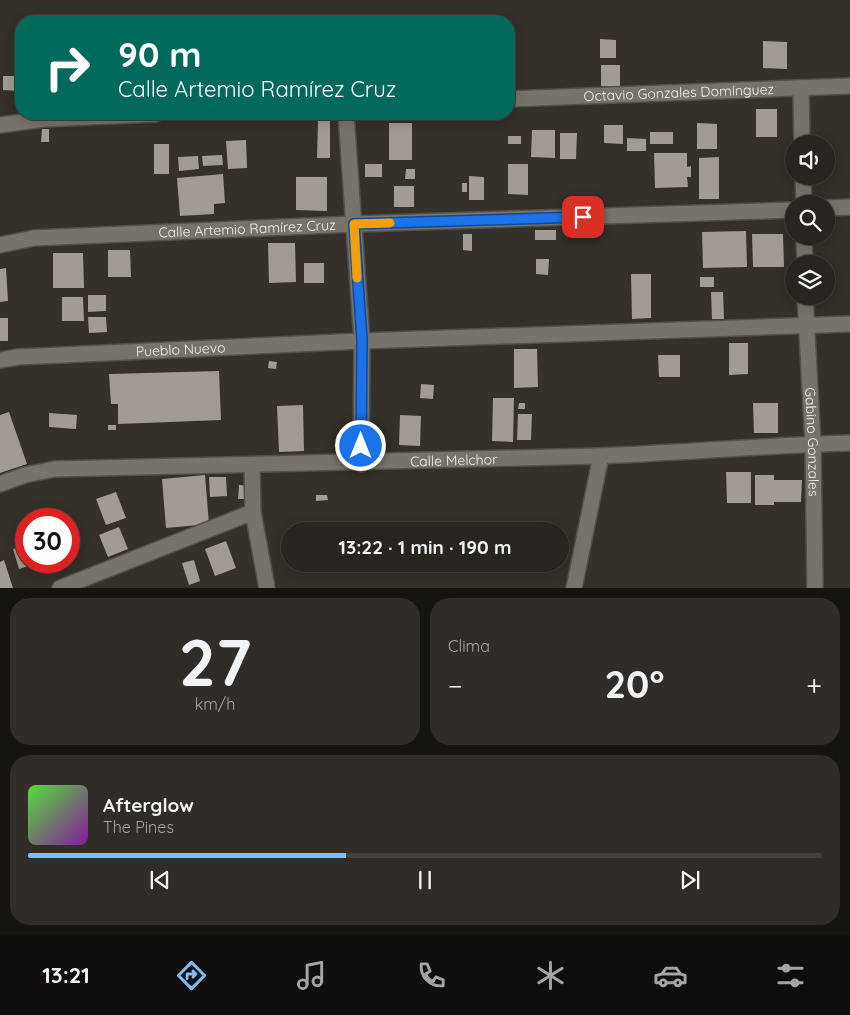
<!DOCTYPE html>
<html lang="es">
<head>
<meta charset="utf-8">
<style>
	body { margin:0; font-family:Quicksand,sans-serif; background:#302c28; color:#f1f3f6; height:100vh; display:flex; flex-direction:column; font-size:19px; white-space:nowrap }
	* { box-sizing:border-box; margin:0 }
	p { font-size:16px; color:#a5a4a4 }
	.icon { flex:none; width:28px; height:28px; fill:none; stroke:currentColor; stroke-width:2; stroke-linecap:round; stroke-linejoin:round }
	.map { position:relative; height:588px; overflow:hidden }
	.details { display:flex; flex-direction:column; gap:10px; padding:10px; background:#161411; flex:1 }
	.details>* { flex:none }
	.hud { position:absolute; left:15px; top:15px; width:500px; height:105px; border-radius:20px; box-shadow:0 2px 12px #0003,0 0 0 1px #44413d; background:#00695c; color:#fff; overflow:hidden }
	.fabs { position:absolute; left:785px; top:135px; display:grid; gap:10px }
	.fabs a { display:grid; place-items:center; width:50px; height:50px; border-radius:50%; background:#28241f; box-shadow:0 2px 12px #0003,0 0 0 1px #44413d; font-size:25px }
	.speed { position:absolute; left:15px; top:508px; display:flex; gap:10px; font-size:25px; font-weight:700; text-align:center }
	.speed>* { display:grid; place-content:center; width:65px; height:65px; border-radius:50%; background:#28241f; box-shadow:0 2px 12px #0003,0 0 0 1px #44413d; line-height:1 }
	.speed .limit { border:8px solid #d22; background:#fff; color:#111 }
	.pin { position:absolute; display:grid; place-items:center; width:42px; height:42px; color:#fff; margin:-21px; border-radius:10px; box-shadow:0 2px 8px #0006 }
	.me { position:absolute; width:55px; margin:-28px; rotate:0deg; stroke-linejoin:round; filter:drop-shadow(0 0 4px #0008) }
	.turn { display:flex; align-items:center; gap:18px; height:105px; padding:0 20px; font-size:22px }
	.turn .icon { width:65px; height:65px; stroke-width:2.5 }
	.turn b { display:block; font-size:35px; line-height:42px }
	.big { font-size:38px; font-weight:800; line-height:1.1 }
	.details .tile { flex:1; display:flex; flex-direction:column; justify-content:center; gap:8px; min-width:0; padding:0 18px; border-radius:20px; background:#302c28 }
	.details .dial { align-items:center; gap:0 }
	.dial b { font-size:65px; line-height:1 }
	.song { display:flex; align-items:center; gap:15px }
	.cover { width:60px; height:60px; border-radius:8px; background:linear-gradient(135deg,hsl(110 70% 55%),hsl(290 70% 35%)) }
	.played { height:5px; border-radius:2px; background:linear-gradient(90deg,#7cbef9 40%,#44413d 40%) }
	.keys { display:flex; justify-content:space-around; direction:ltr }
	.heat { display:flex; justify-content:space-between; align-items:center; font-size:28px; direction:ltr }
	.details .tiles { flex:1; display:grid; gap:10px; grid-template-columns:1fr 1fr }
	.tile:last-child { grid-column:span 2 }
	.trip { position:absolute; left:281px; top:522px; width:288px; height:50px; border-radius:25px; background:#28241f; box-shadow:0 2px 12px #0003,0 0 0 1px #44413d; font-weight:800; line-height:50px; text-align:center }
	.tabs { display:flex; height:80px; justify-content:space-around; align-items:center; background:#100e0c; color:#a5a4a4 }
	.tabs .icon { width:35px; height:35px }
	.tabs .selected { color:#7cbef9 }
	.tabs b { font-size:22px; color:#f1f3f6 }
	.map>svg:first-child { display:block }
	.building { fill:#a19b93 }
	.lines { fill:none; stroke-linecap:round; stroke-linejoin:round }
	.minor-casing { stroke:#534f4a; stroke-width:18 }
	.minor { stroke:#78736a; stroke-width:15 }
	.route-casing { stroke:#114b97; stroke-width:12 }
	.route { stroke:#1a73e8; stroke-width:9 }
	.slow { stroke:#f59e0b; stroke-width:9 }
	.labels { text-anchor:middle; dominant-baseline:central; stroke-width:5; stroke-linejoin:round; paint-order:stroke }
	.street-label { font-size:14px; fill:#f0ede8; stroke:#2b2720 }
</style>
</head>
<body>
<div class="map">
<svg width="850" height="588" viewBox="0 0 850 588">
	<rect width="100%" height="100%" fill="#353029"/>
	<path class="building" d="M600 39 616 40V58H600Z
		M763 41 787 42V69L763 68Z
		M601 65H620V87L601 86Z
		M3 76H21V91L3 90Z
		M756 109H777V137H756Z
		M318 121H330V158H317Z
		M389 123H412V160H389Z
		M697 123 717 124V149H697Z
		M604 125H623V144L604 143Z
		M42 129H49V142H41Z
		M532 130H555V158L531 157Z
		M650 132H673V144H650Z
		M560 133H577L576 159H560Z
		M508 136H521V144H508Z
		M627 138 646 139V151H627Z
		M246 140 247 168 228 169 226 141Z
		M154 144H169V174H154Z
		M654 153H687V167L691 166V177H687L688 187 655 188Z
		M222 155 223 165 203 166 202 156Z
		M198 156 199 169 179 171 178 157Z
		M719 157V199H699V158Z
		M365 164H382V177H365Z
		M508 164H528V195L508 194Z
		M406 169H415V179H405Z
		M223 174 225 203 214 204V214L180 216 177 178Z
		M469 176 484 177V200H469Z
		M296 177H327V211L296 210Z
		M462 183H467V192H462Z
		M394 186H414V207H394Z
		M535 230H556V240H535Z
		M746 231 747 267 703 268 702 232Z
		M463 234H472V251L463 250Z
		M752 234H783L784 267H753Z
		M268 243H295L296 282 269 283Z
		M108 250H130L131 277H108Z
		M53 253H83L84 288H53Z
		M536 259H549L548 275 536 274Z
		M304 263H324V283H304Z
		M6 268 8 301 0 302V269Z
		M631 274H651V318L632 319Z
		M700 277H714V287H700Z
		M711 292H723L724 319H712Z
		M88 295H106V311L88 312Z
		M62 297H83L84 321H62Z
		M88 317H106L107 332 89 333Z
		M0 318H8V341H0Z
		M729 343H748V374L729 375Z
		M514 349H537L538 387 514 388Z
		M658 355H680V377H659Z
		M269 361 277 362 276 369 268 368Z
		M219 371 221 420 118 424V404H111L109 374Z
		M421 384 434 385 433 399 420 398Z
		M493 398H514L513 442 492 441Z
		M519 403H525V409H518Z
		M753 403H778V433H754Z
		M303 405 304 451 279 452 277 406Z
		M9 412 27 464 0 473V415Z
		M49 413 77 415 76 429 49 427Z
		M518 414H532L531 440H517Z
		M400 415 421 416 420 446 399 445Z
		M108 425H116V430H108Z
		M726 472H751V503H727Z
		M205 475 209 524 166 528 162 479Z
		M755 475H774V480H802L801 502H774V505H755Z
		M209 477H226L227 496 210 497Z
		M239 485 251 486V499H238Z
		M116 492 126 518 106 525 96 499Z
		M316 495H327L328 500 316 501Z
		M119 527 128 549 108 557 99 535Z
		M226 541 236 568 215 576 205 549Z
		M26 544V561L41 562 19 569 13 549Z
		M4 560 13 588H0V562Z
		M194 560 200 581 189 585 182 563Z"/>
	<g class="lines">
		<g class="minor-casing">
			<g id="minor">
				<path d="M801 88 802 144"/>
				<path id="s1" d="M509 99 850 86"/>
				<path d="M346 114 362 341 361 464"/>
				<path d="M0 125 44 119 156 114"/>
				<path d="M803 176 804 204"/>
				<path d="M826 208 850 207"/>
				<path d="M804 236 805 264"/>
				<path id="s2" d="M0 245 34 238 354 224 794 210"/>
				<path id="s3" d="M805 296 813 444 815 588"/>
				<path id="s4" d="M0 360 18 357 362 341 850 324"/>
				<path d="M252 465 253 512 267 588"/>
				<path id="s5" d="M0 484 25 475 55 469C236 466 417 462 598 456 682 453 766 445 850 443"/>
				<path d="M60 588 253 512"/>
				<path d="M574 588 601 456"/>
			</g>
		</g>
		<use href="#minor" class="minor"/>
	</g>
	<g class="lines">
		<g class="route-casing">
			<path id="route" d="M361 446 362 340 354 224 583 217"/>
		</g>
		<use href="#route" class="route"/>
		<path class="slow" d="M357 278 354 224 390 223"/>
	</g>
	<g class="labels">
		<g class="street-label">
			<text stroke="none"><textPath href="#s1" startOffset="170">Octavio Gonzales Domínguez</textPath></text>
			<text stroke="none"><textPath href="#s2" startOffset="248">Calle Artemio Ramírez Cruz</textPath></text>
			<text stroke="none"><textPath href="#s4" startOffset="181">Pueblo Nuevo</textPath></text>
			<text stroke="none"><textPath href="#s3" startOffset="146">Gabino Gonzales</textPath></text>
			<text stroke="none"><textPath href="#s5" startOffset="456">Calle Melchor</textPath></text>
		</g>
	</g>
</svg>
<div class="fabs">
<a><svg class="icon" aria-label="sound" viewBox="0 0 24 24"><path d="M4 9h4l5-4v14l-5-4H4zM17 9q2 3 0 6"/></svg></a>
<a><svg class="icon" aria-label="search" viewBox="0 0 24 24"><circle cx="10" cy="10" r="6"/><path d="M15 15l6 6"/></svg></a>
<a><svg class="icon" aria-label="layers" viewBox="0 0 24 24"><path d="M12 4l9 5-9 5-9-5zM3 14l9 5 9-5"/></svg></a>
</div>
<div class="speed"><div class="limit">30</div></div>
<div class="pin" style="left:583px;top:217px;background:#d93025"><svg class="icon" aria-label="arrive" viewBox="0 0 24 24"><path d="M6 21V4h12l-3 4 3 4H6"/></svg></div>
<svg class="me" style="left:361px;top:446px" viewBox="-20 -20 40 40"><circle r="17" fill="#1a73e8" stroke="#fff" stroke-width="3"/><path d="M0-11L8 9 0 5-8 9z" fill="#fff"/></svg>
<div class="trip">13:22 · 1 min · 190 m</div>
<div class="hud">
<div class="turn"><svg class="icon" aria-label="right" viewBox="0 0 24 24"><path d="M7 20v-9h11M14 6l5 5-5 5"/></svg><div><b>90 m</b>Calle Artemio Ramírez Cruz</div></div>
</div>
</div>
<section class="details">
<div class="tiles">
<div class="tile dial"><b>27</b><p>km/h</p></div>
<div class="tile"><p>Clima</p>
<div class="heat"><a>−</a><b class="big">20°</b><a>+</a></div>
</div>
<div class="tile">
<div class="song"><i class="cover"></i><div><b>Afterglow</b><p>The Pines</p></div></div>
<div class="played"></div>
<div class="keys"><svg class="icon" aria-label="previous" viewBox="0 0 24 24"><path d="M18 5L8 12l10 7zM5 5v14"/></svg><svg class="icon" aria-label="pause" viewBox="0 0 24 24"><path d="M8 5v14M16 5v14"/></svg><svg class="icon" aria-label="next" viewBox="0 0 24 24"><path d="M6 5l10 7-10 7zM19 5v14"/></svg></div>
</div>
</div>
</section>
<nav class="tabs">
<b>13:21</b>
<svg class="icon selected" aria-label="directions" viewBox="0 0 24 24"><path d="M12 3l9 9-9 9-9-9zM9 14v-3h6M13 9l2 2-2 2"/></svg>
<svg class="icon" aria-label="music" viewBox="0 0 24 24"><path d="M9 18V5l10-2v13"/><circle cx="6" cy="18" r="3"/><circle cx="16" cy="16" r="3"/></svg>
<svg class="icon" aria-label="phone" viewBox="0 0 24 24"><path d="M5 4h4l2 5-3 2q2 4 5 5l2-3 5 2v4C11 20 4 13 5 4z"/></svg>
<svg class="icon" aria-label="climate" viewBox="0 0 24 24"><path d="M12 3v18M4 7l16 10M4 17L20 7"/></svg>
<svg class="icon" aria-label="car" viewBox="0 0 24 24"><path d="M5 17H2v-5l4-1 3-4h7l3 4 3 1v5h-3M9 17h6M6 11h13"/><circle cx="7" cy="17" r="2"/><circle cx="17" cy="17" r="2"/></svg>
<svg class="icon" aria-label="filters" viewBox="0 0 24 24"><path d="M4 7h16M4 17h16"/><circle cx="9" cy="7" r="2"/><circle cx="15" cy="17" r="2"/></svg>
</nav>
</body>
</html>
